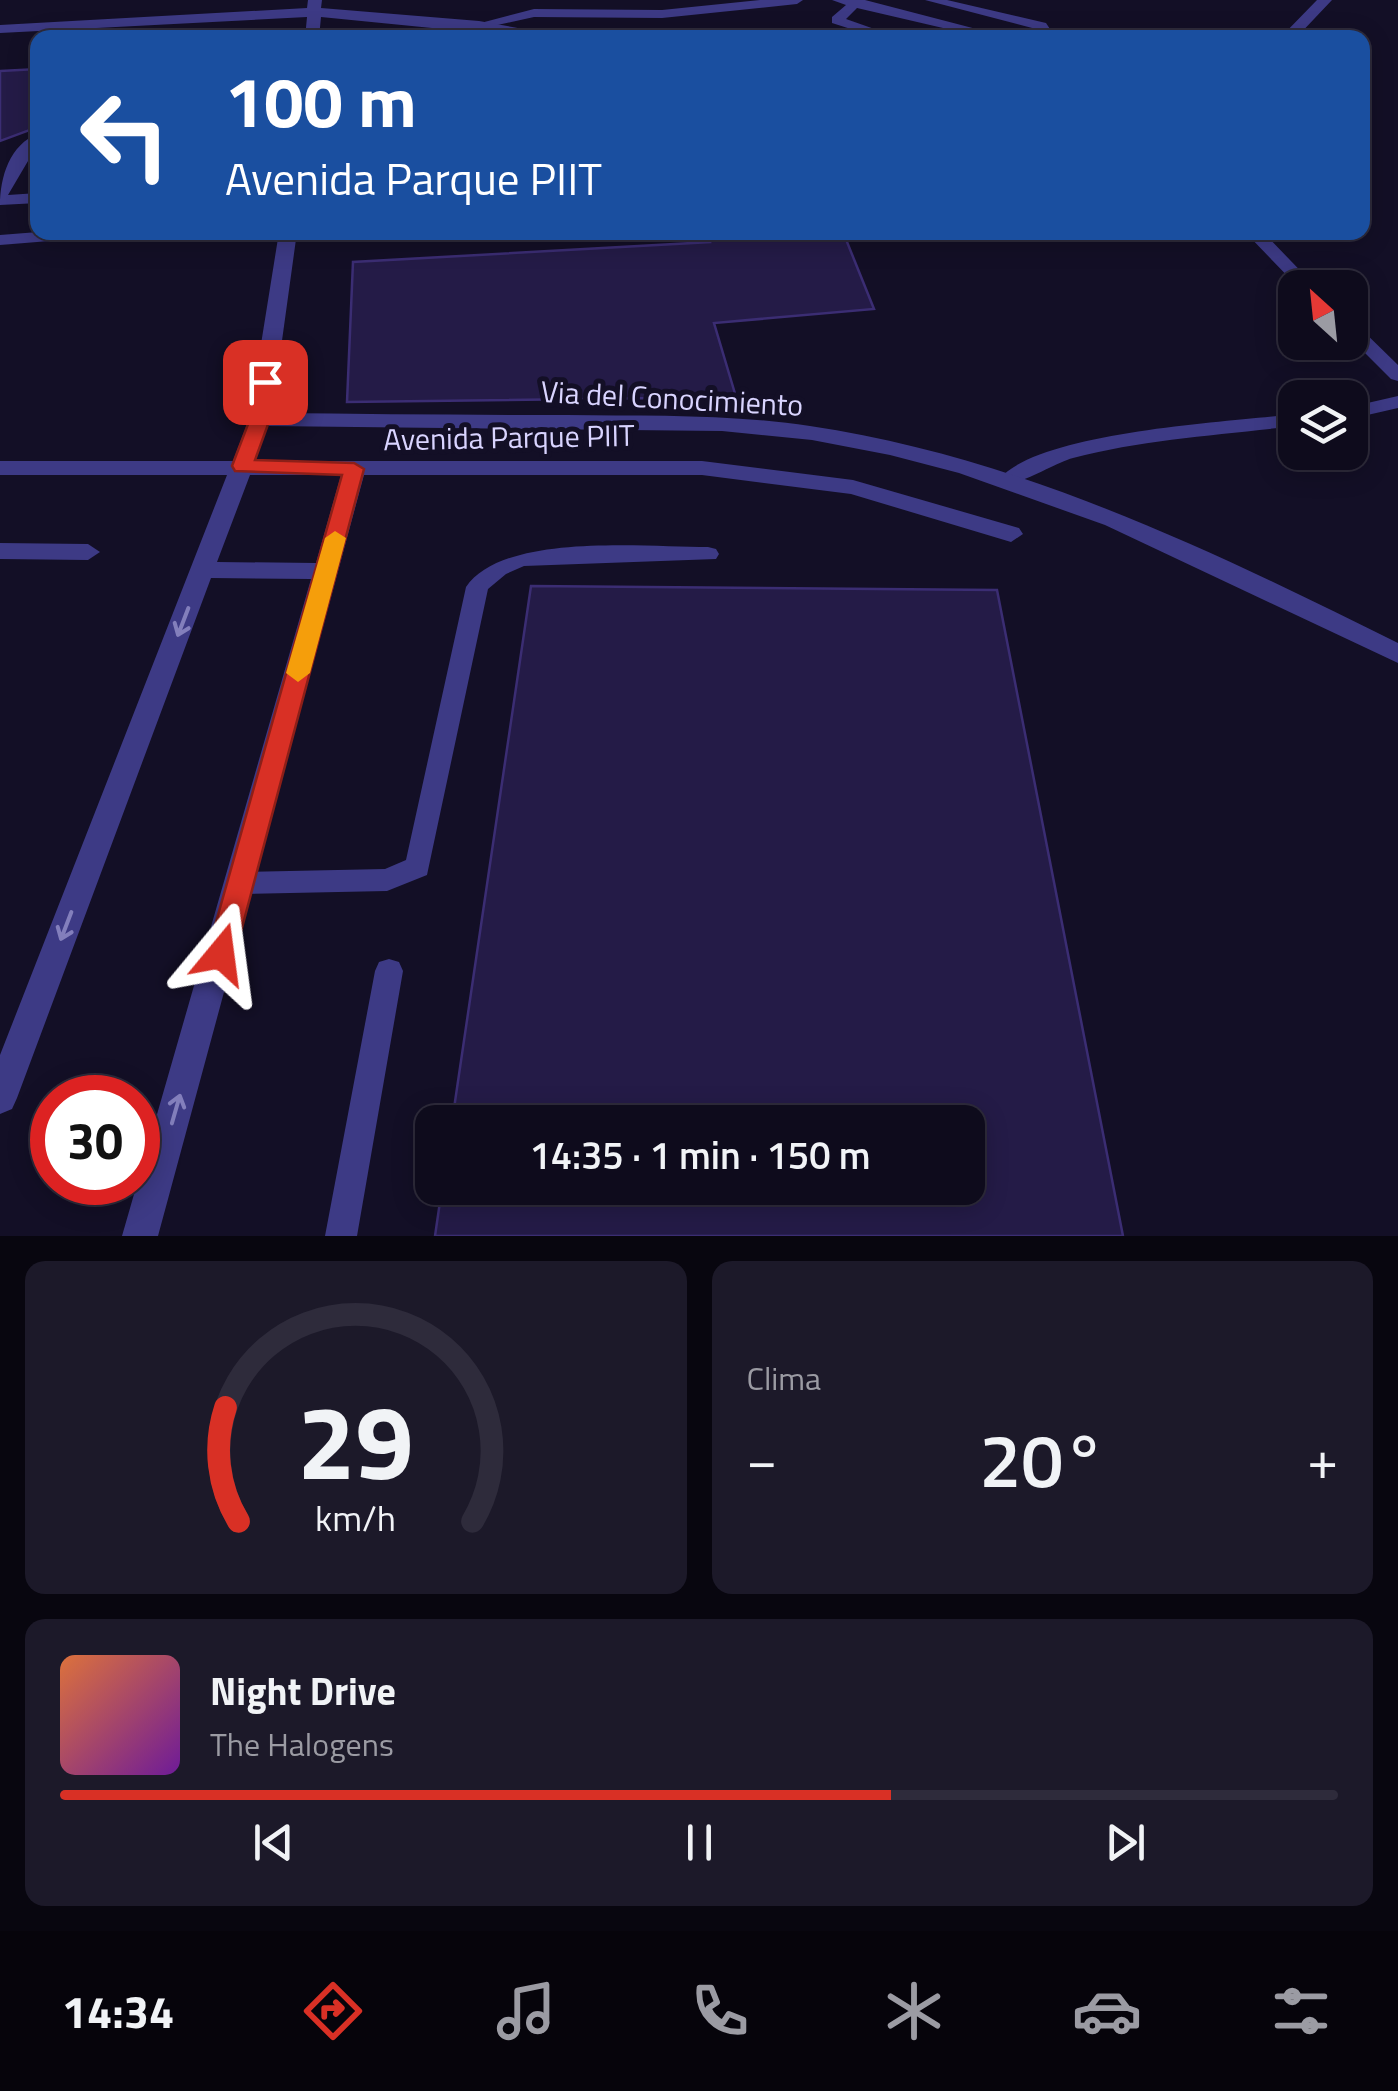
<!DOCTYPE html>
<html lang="es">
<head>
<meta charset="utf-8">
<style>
	body { margin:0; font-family:"Titillium Web",sans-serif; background:#1c1929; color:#f1f3f6; height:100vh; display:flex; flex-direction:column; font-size:38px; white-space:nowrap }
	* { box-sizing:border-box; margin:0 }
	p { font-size:32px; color:#9b9ba3 }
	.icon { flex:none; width:55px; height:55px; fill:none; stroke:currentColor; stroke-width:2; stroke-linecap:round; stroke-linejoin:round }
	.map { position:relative; height:1236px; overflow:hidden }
	.drawer { display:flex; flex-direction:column; gap:25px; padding:25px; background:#08060f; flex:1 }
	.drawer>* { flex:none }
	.hud { position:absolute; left:30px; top:30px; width:1340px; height:210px; border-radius:20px; box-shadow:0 5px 25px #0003,0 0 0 2px #2e2b3b; background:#1a4fa0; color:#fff; overflow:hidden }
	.needle { width:65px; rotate:333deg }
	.controls { position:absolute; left:1278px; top:270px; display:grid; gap:20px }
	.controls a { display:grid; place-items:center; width:90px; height:90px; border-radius:20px; background:#0e0b1c; box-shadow:0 5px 25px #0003,0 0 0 2px #2e2b3b; font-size:50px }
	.speed { position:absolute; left:30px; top:1075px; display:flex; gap:20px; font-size:50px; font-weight:700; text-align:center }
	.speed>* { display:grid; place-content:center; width:130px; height:130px; border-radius:50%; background:#0e0b1c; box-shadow:0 5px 25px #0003,0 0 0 2px #2e2b3b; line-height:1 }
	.speed .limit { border:15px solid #d22; background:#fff; color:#111 }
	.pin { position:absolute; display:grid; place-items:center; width:85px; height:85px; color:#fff; margin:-42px; border-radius:20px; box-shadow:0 5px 15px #0006 }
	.me { position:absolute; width:110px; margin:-55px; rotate:16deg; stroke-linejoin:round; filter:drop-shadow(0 0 8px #0008) }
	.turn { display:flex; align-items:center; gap:35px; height:210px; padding:0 30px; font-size:45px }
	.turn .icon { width:130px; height:130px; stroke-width:2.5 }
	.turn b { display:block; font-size:70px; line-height:85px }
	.big { font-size:75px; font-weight:600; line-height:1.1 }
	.drawer .widget { flex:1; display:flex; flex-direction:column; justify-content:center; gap:15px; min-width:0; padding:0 35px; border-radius:20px; background:#1c1929 }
	.drawer .dial { align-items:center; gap:0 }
	.dial svg { height:260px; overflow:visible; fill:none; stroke:#2e2b3b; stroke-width:7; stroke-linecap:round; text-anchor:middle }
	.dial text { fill:#f1f3f6; stroke:none }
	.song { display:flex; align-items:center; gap:30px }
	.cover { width:120px; height:120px; border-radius:15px; background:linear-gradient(135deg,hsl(20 70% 55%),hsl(280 70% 35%)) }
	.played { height:10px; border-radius:5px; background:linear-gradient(90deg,#d93025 65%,#2e2b3b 65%) }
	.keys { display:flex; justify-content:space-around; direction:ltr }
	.heat { display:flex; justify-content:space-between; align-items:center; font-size:55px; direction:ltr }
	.drawer .tiles { flex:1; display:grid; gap:25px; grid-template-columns:1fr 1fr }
	.widget:last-child { grid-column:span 2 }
	.trip { position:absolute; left:415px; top:1105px; width:570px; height:100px; border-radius:20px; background:#0e0b1c; box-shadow:0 5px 25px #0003,0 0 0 2px #2e2b3b; font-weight:600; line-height:100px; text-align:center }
	.dock { display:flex; height:160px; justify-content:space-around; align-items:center; background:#06040b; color:#9b9ba3 }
	.dock .icon { width:70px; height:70px }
	.dock .active { color:#d93025 }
	.dock b { font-size:45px; color:#f1f3f6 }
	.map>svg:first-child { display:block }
	.building { fill:#241b47; stroke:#3b2d73; stroke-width:2.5 }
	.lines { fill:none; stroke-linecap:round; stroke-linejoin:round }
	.service { fill:#3d3a85; fill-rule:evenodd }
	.minor { fill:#3d3a85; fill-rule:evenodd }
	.oneway { stroke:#837fbc }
	.route { fill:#d93025; stroke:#8d1f18; stroke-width:2.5 }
	.slow { fill:#f59e0b }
	.labels { text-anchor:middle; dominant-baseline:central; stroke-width:10; stroke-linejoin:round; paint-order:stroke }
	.street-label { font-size:30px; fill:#d9d4ff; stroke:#130f26 }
</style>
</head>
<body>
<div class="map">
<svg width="1398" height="1236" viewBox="0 0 1398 1236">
	<rect width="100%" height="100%" fill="#130f26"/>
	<path class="building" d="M38 69V127L0 141V71Z
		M707 232H843L874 309 714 323 736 397 347 402 353 262 710 242Z
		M531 586 997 590 1123 1236H435L442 1188H968V1122H452Z"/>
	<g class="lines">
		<path class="service" d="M760 0H803L797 4 662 18 534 17 479 29 473 25 534 9 662 10Z
			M832 0H865L1011 38H986L857 8 846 19 900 38H879L832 23V17L846 5Z
			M925 0H947L1046 23 1052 32 1047 38H1033L1036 29Z
			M38 134V144L8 195 38 193V203L0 205C0 177 10 144 38 134Z
			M1245 232H1263L1317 288H1299Z
			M1350 323 1356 324 1398 365V381L1391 379 1350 338Z
			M1398 396V408L1350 419V407Z
			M1295 414V426C1221 435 1145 439 1073 458 1054 463 1018 487 1002 484L999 479C1041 431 1229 422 1295 414Z
			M708 547 716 549 719 554 716 559 524 566 506 574 488 589 427 875 387 891 241 894 232 891 228 883 232 875 241 872 385 869 406 860 466 587C503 532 646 547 708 547Z
			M389 959 399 962 403 971 357 1236H325L375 971 379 962Z"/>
		<path class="minor" d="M308 0H322L321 8 479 21 573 38H533L321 17 319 38H305L307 17 0 33V25L307 8Z
			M1317 0H1332L1296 38H1280Z
			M38 232H108L99 237 0 245V235Z
			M279 232H297L272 413C370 414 469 415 567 415 648 416 730 414 810 426 1019 457 1211 550 1398 643V663L1105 525 959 473 890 455 812 440 722 431 268 426 255 461H702L853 480 1019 528 1023 534 1011 542 851 494 702 475H364L158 1236H122L311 579 211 578 17 1098 12 1109 0 1114V1055L227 475H0V461H233L249 419ZM250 475H341L316 563 217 562Z
			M0 543 88 544 100 552 88 560 0 559Z"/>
	</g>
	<defs><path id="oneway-shaft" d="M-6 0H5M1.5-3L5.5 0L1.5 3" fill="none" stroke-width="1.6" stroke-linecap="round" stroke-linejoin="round" transform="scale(2.5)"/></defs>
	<g class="oneway">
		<use href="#oneway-shaft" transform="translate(183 622) rotate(111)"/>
		<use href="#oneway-shaft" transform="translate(66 926) rotate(111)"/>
		<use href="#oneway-shaft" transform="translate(176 1109) rotate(-74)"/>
	</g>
	<path class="route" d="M265 376 275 382 270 419 255 460 354 463 364 469 235 954 231 962 221 966 211 962 207 954 342 475 235 471 232 466 250 419 256 382Z"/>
	<path class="slow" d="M335 531 346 538 310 673 298 682 286 673 325 538Z"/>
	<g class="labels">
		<g class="street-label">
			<text transform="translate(672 398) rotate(3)">Via del Conocimiento</text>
			<text transform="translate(509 437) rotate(-1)">Avenida Parque PIIT</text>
		</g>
	</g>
</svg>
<div class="controls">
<a><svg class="needle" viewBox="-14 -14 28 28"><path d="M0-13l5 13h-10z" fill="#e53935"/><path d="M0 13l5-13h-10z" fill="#9b9ba3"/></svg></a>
<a><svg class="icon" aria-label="layers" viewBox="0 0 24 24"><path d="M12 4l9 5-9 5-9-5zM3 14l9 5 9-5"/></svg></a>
</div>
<div class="speed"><div class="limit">30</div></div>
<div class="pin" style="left:265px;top:382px;background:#d93025"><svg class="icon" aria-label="arrive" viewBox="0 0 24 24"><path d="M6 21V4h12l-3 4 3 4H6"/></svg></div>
<svg class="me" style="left:221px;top:954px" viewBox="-20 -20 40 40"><path d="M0-17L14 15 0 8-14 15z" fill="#d93025" stroke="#fff" stroke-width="4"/></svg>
<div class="trip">14:35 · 1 min · 150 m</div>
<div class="hud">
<div class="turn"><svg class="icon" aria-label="left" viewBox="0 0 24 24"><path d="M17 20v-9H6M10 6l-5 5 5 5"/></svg><div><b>100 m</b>Avenida Parque PIIT</div></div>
</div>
</div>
<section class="drawer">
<div class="tiles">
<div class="widget dial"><svg viewBox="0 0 100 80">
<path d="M14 69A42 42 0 1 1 86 69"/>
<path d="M14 69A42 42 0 0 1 10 34" stroke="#d93025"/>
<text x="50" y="56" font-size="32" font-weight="700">29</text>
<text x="50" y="72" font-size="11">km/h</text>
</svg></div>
<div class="widget"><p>Clima</p>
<div class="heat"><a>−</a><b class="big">20°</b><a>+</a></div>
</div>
<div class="widget">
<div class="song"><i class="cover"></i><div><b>Night Drive</b><p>The Halogens</p></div></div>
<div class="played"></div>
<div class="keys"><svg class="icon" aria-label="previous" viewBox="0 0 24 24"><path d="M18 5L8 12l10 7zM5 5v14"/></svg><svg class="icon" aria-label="pause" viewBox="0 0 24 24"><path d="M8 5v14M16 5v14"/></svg><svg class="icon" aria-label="next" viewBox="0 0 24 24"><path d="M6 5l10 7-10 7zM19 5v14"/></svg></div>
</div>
</div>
</section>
<nav class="dock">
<b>14:34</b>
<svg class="icon active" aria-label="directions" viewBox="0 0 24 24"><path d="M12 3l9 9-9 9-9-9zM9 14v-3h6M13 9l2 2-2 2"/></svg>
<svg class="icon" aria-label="music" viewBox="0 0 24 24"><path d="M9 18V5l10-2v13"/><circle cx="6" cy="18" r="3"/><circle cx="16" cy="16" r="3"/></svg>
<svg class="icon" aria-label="phone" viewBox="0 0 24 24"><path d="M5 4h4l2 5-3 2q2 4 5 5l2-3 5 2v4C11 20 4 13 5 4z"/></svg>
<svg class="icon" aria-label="climate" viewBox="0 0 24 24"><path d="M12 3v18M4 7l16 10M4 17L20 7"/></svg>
<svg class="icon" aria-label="car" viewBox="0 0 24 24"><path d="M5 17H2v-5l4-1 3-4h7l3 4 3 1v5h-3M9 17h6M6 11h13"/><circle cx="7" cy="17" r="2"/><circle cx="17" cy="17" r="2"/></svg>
<svg class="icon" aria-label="filters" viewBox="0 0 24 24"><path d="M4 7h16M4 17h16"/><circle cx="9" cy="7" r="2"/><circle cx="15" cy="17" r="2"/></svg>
</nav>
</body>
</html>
